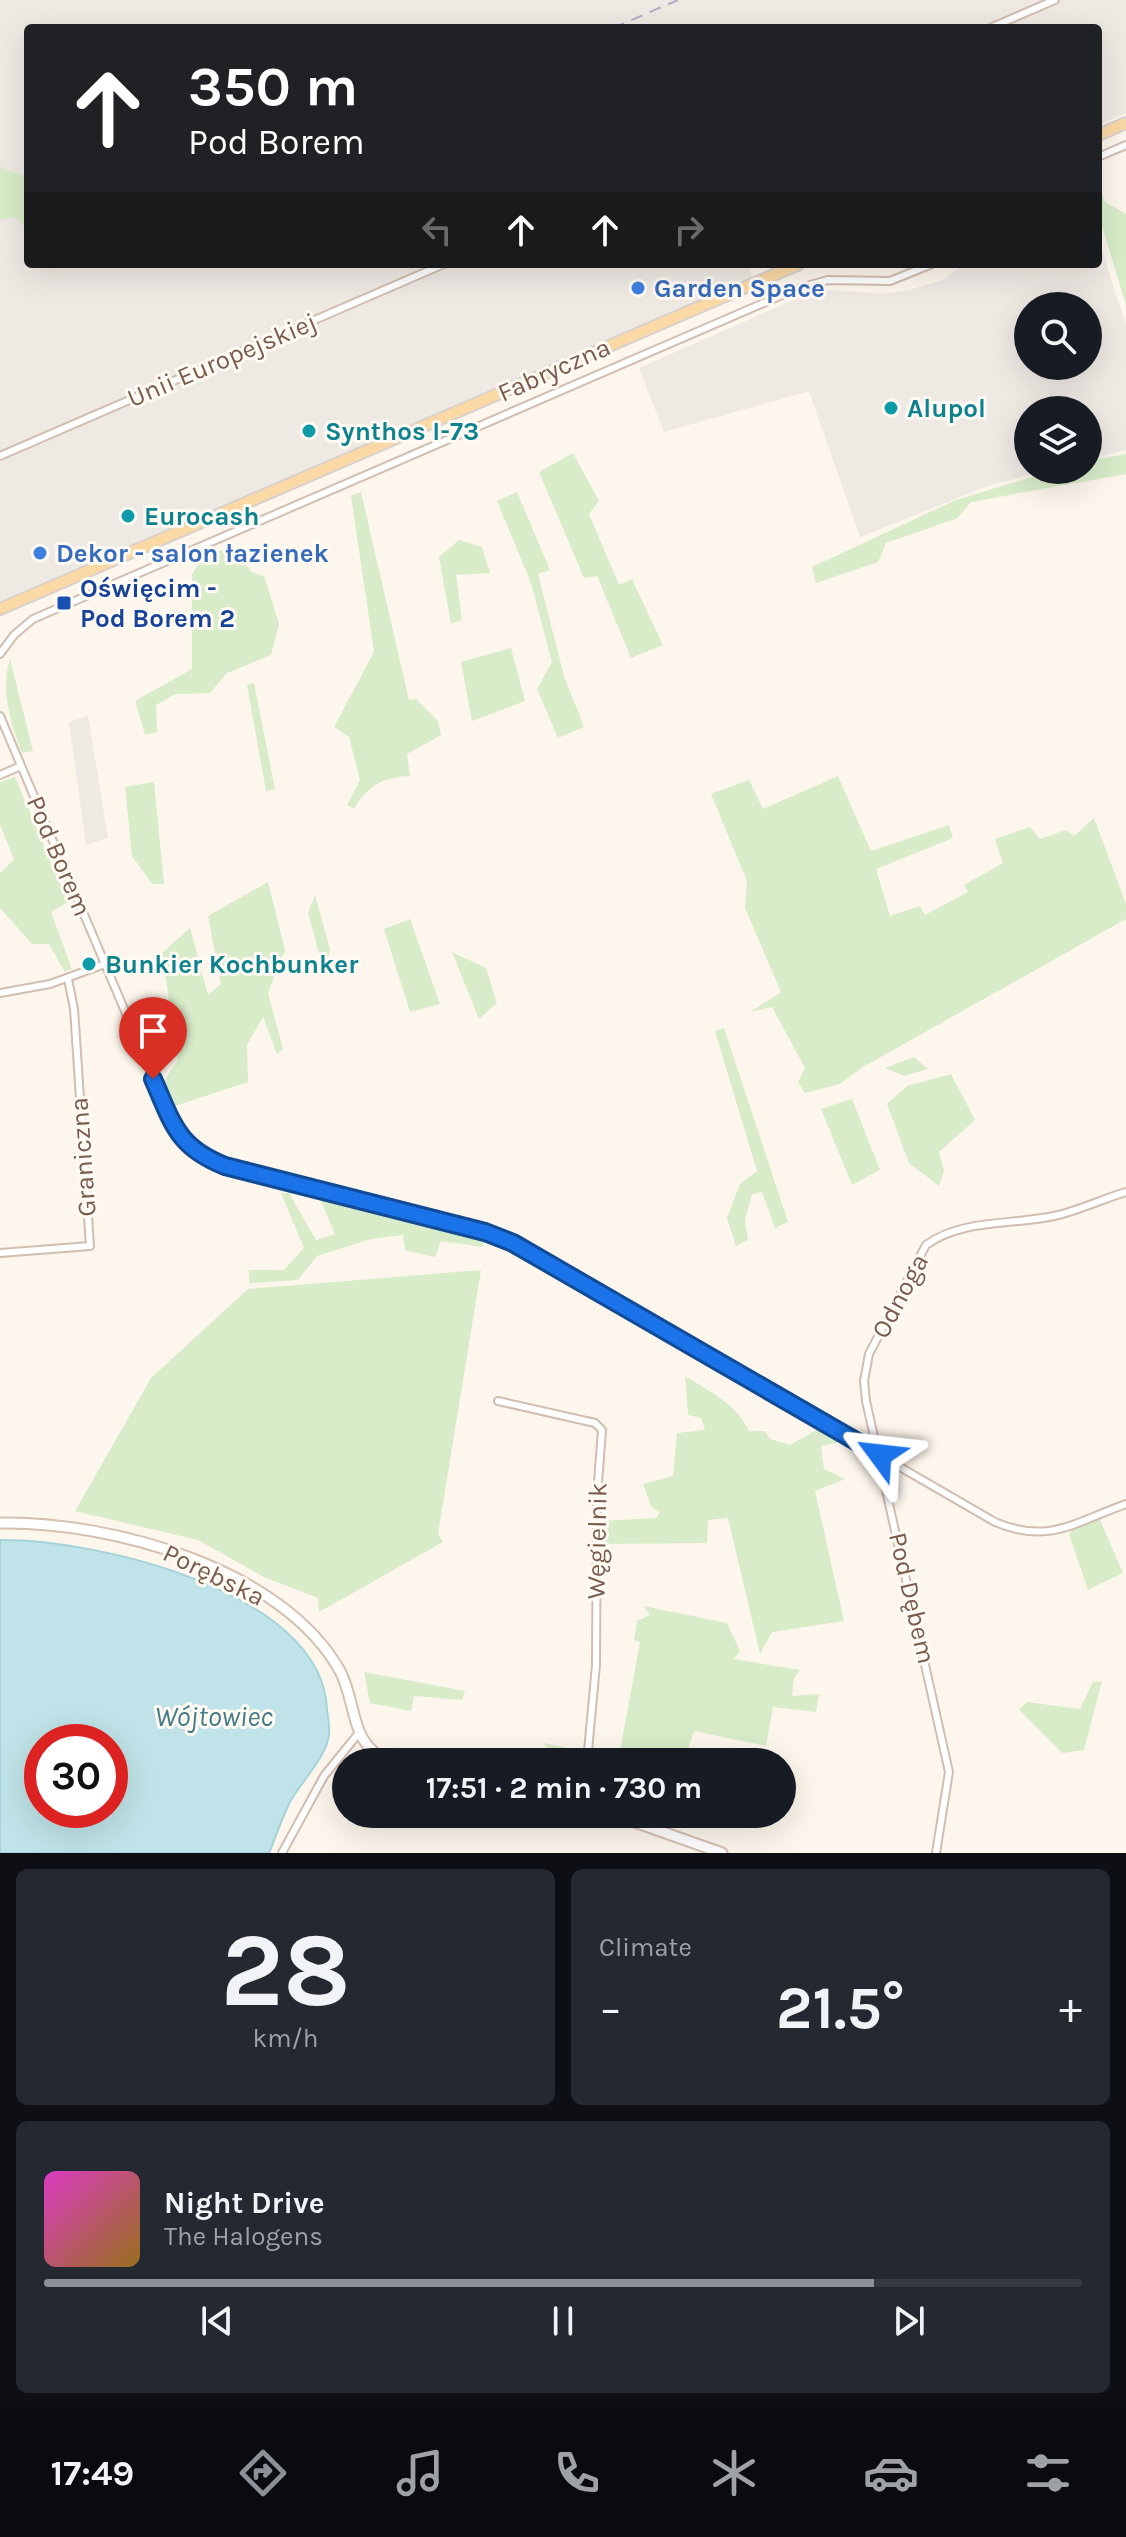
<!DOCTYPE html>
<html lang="en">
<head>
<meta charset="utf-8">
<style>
	body { margin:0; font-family:Karla,sans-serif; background:#242831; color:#f1f3f6; height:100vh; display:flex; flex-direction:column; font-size:30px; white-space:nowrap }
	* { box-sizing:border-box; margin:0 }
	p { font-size:26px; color:#9ea1a6 }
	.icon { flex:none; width:44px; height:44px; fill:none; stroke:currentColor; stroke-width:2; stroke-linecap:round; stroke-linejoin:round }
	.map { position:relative; height:1853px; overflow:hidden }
	.details { display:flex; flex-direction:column; gap:16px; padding:16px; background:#0d0f14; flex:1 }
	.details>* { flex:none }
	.hud { position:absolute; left:24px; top:24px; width:1078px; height:244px; border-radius:8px; box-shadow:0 8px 32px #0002; background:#202124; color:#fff; overflow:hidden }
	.buttons { position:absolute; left:1014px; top:292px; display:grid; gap:16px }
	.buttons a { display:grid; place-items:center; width:88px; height:88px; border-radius:50%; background:#171b24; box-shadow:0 8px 32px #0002; font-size:40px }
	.speed { position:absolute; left:24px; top:1724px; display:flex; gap:16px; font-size:40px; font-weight:700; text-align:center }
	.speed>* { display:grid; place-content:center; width:104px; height:104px; border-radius:50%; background:#171b24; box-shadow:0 8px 32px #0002; line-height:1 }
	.speed .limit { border:12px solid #d22; background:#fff; color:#111 }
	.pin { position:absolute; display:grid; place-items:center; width:68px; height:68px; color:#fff; margin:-82px -34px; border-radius:50% 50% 50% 0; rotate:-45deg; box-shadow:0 0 8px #0007 }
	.pin .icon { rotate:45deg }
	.me { position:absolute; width:88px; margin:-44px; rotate:300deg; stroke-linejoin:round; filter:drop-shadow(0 0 6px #0008) }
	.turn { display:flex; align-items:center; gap:28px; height:168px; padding:0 32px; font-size:36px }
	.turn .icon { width:104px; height:104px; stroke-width:2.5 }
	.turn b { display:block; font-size:56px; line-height:68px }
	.lanes { display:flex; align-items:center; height:76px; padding:0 32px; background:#0003; justify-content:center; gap:40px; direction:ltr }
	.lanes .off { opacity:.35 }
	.big { font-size:60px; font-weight:700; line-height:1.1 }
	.details .tile { flex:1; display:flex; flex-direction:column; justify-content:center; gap:12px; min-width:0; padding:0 28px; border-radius:12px; background:#242831 }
	.details .dial { align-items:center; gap:0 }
	.dial b { font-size:104px; line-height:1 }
	.song { display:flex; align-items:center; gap:24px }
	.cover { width:96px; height:96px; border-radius:12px; background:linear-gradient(135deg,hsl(310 70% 55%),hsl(40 70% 35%)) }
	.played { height:8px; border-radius:4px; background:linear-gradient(90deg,#8c9099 80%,#363941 80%) }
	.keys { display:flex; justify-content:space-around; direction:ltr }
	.heat { display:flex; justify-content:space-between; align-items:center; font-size:44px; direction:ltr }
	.details .tiles { flex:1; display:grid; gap:16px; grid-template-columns:1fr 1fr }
	.tile:last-child { grid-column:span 2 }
	.trip { position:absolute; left:332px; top:1748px; width:464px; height:80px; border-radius:40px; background:#171b24; box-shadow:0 8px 32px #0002; font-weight:700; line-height:80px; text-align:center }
	.dock { display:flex; height:128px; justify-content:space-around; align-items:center; background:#090b0e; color:#9ea1a6 }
	.dock .icon { width:56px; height:56px }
	.dock .active { color:#8c9099 }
	.dock b { font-size:36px; color:#f1f3f6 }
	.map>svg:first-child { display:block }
	.industrial { fill:#efe9e4; fill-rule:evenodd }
	.green { fill:#d8ecc9 }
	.water { fill:#bfe3e8; stroke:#a5d3da; stroke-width:2; fill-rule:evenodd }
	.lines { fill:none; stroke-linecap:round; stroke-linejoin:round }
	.street-casing { stroke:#d1beb0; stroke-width:10 }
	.secondary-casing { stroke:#d6c0b0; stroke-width:13 }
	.primary-casing { stroke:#dad1cd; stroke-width:14 }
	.street { stroke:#fff; stroke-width:6 }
	.secondary { stroke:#fff; stroke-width:9 }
	.primary { stroke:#fbd9a5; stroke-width:10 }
	.rail { stroke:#b9a8c9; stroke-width:2; stroke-dasharray:12 8; stroke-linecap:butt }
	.route-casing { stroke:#114b97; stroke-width:20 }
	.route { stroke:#1a73e8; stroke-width:14 }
	.shop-dot { fill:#3f7fe0; stroke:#fffaf3; stroke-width:3 }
	.culture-dot { fill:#0f9aa8; stroke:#fffaf3; stroke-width:3 }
	.transit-dot { fill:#1a4fb4; stroke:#fffaf3; stroke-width:3 }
	.labels { text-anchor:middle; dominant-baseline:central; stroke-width:6; stroke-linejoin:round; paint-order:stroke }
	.shop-label { font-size:26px; font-weight:bold; fill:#366cbe; stroke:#fffaf3; text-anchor:start }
	.street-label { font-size:26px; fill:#7a5c4d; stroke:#fffaf3 }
	.culture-label { font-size:26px; font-weight:bold; fill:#0d838f; stroke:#fffaf3; text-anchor:start }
	.transit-label { font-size:26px; font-weight:bold; fill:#164399; stroke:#fffaf3; text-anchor:start }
	.water-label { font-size:28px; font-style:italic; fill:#437c86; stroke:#fffaf3 }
</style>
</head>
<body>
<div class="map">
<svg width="1126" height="1853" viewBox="0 0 1126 1853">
	<rect width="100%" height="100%" fill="#fdf6ec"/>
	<path class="industrial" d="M0 0H1126V113L1098 125V28H28V264H747L753 277 0 602Z
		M1098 238 1126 325V450L1088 460V410H1028V470H1049L988 486 860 537 809 391 664 432 639 368 809 293 832 290 882 294 909 290 943 280 964 264H1098ZM1088 306V366H1028V306Z
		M88 716 108 838 86 845 69 722Z"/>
	<path class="green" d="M0 167 28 177V230L16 217 0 220Z
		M1098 183 1105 202 1126 214V305L1098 213Z
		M573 453 599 501 589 514 619 585 632 579 663 645 631 658 597 576 584 578 539 472Z
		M1126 454V474L971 502 958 518 886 543 878 562 816 583 812 567 956 500 1054 470H1088V461Z
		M361 492 409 700 416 699 438 721 441 735 407 754 410 776C383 777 367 786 354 809L347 805 360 780 349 737 334 727 374 652 351 496Z
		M517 492 550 570 538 574 564 676 584 727 558 738 537 689 552 662 531 583 497 501Z
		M459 540 482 547 490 573 456 575 462 620 451 624 439 557Z
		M234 547 251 572 264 576 279 624 271 655 227 673 210 693 176 694 156 705 157 732 145 735 135 701 192 669V574L205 555Z
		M511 648 525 701 472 721 461 662Z
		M10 659 33 751 22 753C10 722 0 689 10 659Z
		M254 683 275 789 266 791 247 685Z
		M838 776 871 851 949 825 953 838 876 869 890 916 920 906 925 915 968 892 964 885 1003 863 995 839 1030 827 1040 839 1066 830 1074 836 1094 818 1126 904V919L863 1067 840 1084 805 1093 798 1082 805 1068 772 1007 750 1012 781 992 745 908 747 881 711 794 749 780 763 809Z
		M15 777 68 902 51 912 72 969 65 972 49 944H32L0 908V873L14 859 0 825V782Z
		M154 782 164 884H152L132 856 125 787Z
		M268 882 285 950 268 993 283 1049 277 1054 263 1017 247 1045 248 1082 175 1106 164 1081 178 1060 162 953 190 928 208 995 221 984 208 916Z
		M315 895 330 949 325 975 308 913Z
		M410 919 440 1004 410 1012 384 929Z
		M452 952 486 968 497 1003 479 1019Z
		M724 1028 788 1222 775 1228 762 1192 752 1194 745 1220 748 1240 736 1246 727 1218 740 1184 757 1171 715 1031Z
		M914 1057 928 1069 904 1076 885 1068Z
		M951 1074 975 1120 939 1152 944 1171 939 1186 909 1163 887 1104 907 1086Z
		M852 1099 880 1170 852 1185 821 1109Z
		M281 1193H289L316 1240 335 1234 319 1197 485 1240 482 1247 441 1241 435 1257 405 1250 403 1235 371 1239 317 1256 298 1280 249 1283V1270H284L304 1248Z
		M481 1270 438 1534 443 1542 319 1612 318 1598 264 1577 198 1540 75 1511 151 1378 248 1289Z
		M685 1376C710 1392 736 1403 749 1431H765L770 1439 790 1445 820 1428 840 1442 821 1446 824 1469 845 1479 815 1491 844 1621 772 1632 760 1654 728 1518 708 1520 707 1543 601 1544V1521L656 1518 660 1513 651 1506 643 1484 673 1476 677 1433 705 1430 701 1418 688 1415Z
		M1100 1520 1123 1573 1088 1590 1069 1534 1073 1529Z
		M643 1606 727 1623 740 1651 734 1659 800 1670 794 1678 792 1696 819 1694 816 1712 773 1707 766 1746 694 1731 684 1762H638L619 1756 640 1642 634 1640 637 1621 650 1615Z
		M364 1672 465 1691 462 1700 414 1696 411 1711 370 1703Z
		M1102 1681 1084 1750 1062 1753 1019 1710 1027 1702 1080 1709 1093 1682Z
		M543 1743 583 1751V1762H562Z"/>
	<path class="water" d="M0 1540C95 1539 322 1591 327 1709 328 1718 331 1731 328 1740 322 1762 301 1782 290 1802 282 1818 276 1836 269 1853H0ZM42 1742H110V1810H42Z"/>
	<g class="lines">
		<g class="street-casing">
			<path id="street" d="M990 28 1055 0
				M1098 157 1126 145
				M0 456 444 264
				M0 654 14 635 33 619 796 289 828 280 890 281 932 264
				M0 716 163 1101C181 1138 186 1150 225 1166L485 1232 513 1243 995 1522C1049 1545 1075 1522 1126 1504
				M0 775 21 766
				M0 993 50 984 105 964
				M0 1253 90 1246 74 1009 68 979
				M498 1401 595 1423 602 1430 597 1496 596 1665 587 1762
				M282 1853 324 1776 358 1734
				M936 1853 949 1772 866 1401 864 1381 869 1354 926 1245C961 1219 1013 1225 1054 1216 1078 1211 1102 1199 1126 1192"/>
		</g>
		<g class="secondary-casing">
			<path id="secondary" d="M0 1523C110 1521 283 1568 340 1671 358 1705 348 1745 391 1762
				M612 1814 722 1853"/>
		</g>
		<g class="primary-casing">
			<path id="primary" d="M1098 135 1126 123
				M0 609 799 264"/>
		</g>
		<use href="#street" class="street"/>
		<use href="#secondary" class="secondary"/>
		<use href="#primary" class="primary"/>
		<path class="rail" d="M613 28 678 0"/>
	</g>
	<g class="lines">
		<g class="route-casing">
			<path id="route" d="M153 1079C173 1124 177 1147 225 1166L485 1232 513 1243 880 1455"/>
		</g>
		<use href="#route" class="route"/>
	</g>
	<g class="shop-dot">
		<circle cx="638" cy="288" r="8"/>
		<circle cx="40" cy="553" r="8"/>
	</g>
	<g class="culture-dot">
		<circle cx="891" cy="408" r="8"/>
		<circle cx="309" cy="431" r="8"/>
		<circle cx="128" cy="516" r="8"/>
		<circle cx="89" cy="964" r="8"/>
	</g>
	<rect class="transit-dot" x="56" y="595" width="16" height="16" rx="4"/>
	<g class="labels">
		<g class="shop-label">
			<text x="654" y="288">Garden Space</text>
			<text x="56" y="553">Dekor - salon łazienek</text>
		</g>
		<g class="street-label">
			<text transform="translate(222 360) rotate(-23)">Unii Europejskiej</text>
			<text transform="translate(554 370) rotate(-24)">Fabryczna</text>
			<text transform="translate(59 856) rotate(67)">Pod Borem</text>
			<text transform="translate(83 1157) rotate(-94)">Graniczna</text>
			<text transform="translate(900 1296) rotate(-62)">Odnoga</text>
			<text transform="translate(597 1541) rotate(-89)">Węgielnik</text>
			<text transform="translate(214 1575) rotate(26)">Porębska</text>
			<text transform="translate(912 1598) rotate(77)">Pod Dębem</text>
		</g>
		<g class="culture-label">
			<text x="907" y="408">Alupol</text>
			<text x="325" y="431">Synthos I-73</text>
			<text x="144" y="516">Eurocash</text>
			<text x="105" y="964">Bunkier Kochbunker</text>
		</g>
		<g class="transit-label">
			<text x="80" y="588">Oświęcim -<tspan x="80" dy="30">Pod Borem 2</tspan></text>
		</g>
		<g class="water-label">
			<text x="214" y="1716">Wójtowiec</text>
		</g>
	</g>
</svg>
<div class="buttons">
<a><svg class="icon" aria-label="search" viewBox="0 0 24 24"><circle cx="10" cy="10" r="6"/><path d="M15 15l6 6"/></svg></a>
<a><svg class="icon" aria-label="layers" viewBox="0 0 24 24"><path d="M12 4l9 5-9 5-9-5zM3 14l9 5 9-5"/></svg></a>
</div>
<div class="speed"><div class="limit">30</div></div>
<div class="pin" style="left:153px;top:1079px;background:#d93025"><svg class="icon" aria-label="arrive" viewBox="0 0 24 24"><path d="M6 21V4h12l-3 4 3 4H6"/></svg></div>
<svg class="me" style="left:880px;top:1455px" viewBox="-20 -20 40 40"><path d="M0-17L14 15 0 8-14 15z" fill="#1a73e8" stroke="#fff" stroke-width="4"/></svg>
<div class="trip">17:51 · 2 min · 730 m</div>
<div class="hud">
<div class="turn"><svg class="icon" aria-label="ahead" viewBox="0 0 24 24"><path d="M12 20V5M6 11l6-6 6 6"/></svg><div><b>350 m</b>Pod Borem</div></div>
<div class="lanes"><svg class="icon off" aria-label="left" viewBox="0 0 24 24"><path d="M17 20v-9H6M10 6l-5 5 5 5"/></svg><svg class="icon" aria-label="ahead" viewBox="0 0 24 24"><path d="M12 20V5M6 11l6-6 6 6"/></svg><svg class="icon" aria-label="ahead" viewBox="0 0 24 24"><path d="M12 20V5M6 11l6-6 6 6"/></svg><svg class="icon off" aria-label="right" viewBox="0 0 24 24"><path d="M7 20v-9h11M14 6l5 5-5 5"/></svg></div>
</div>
</div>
<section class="details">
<div class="tiles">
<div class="tile dial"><b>28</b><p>km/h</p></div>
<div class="tile"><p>Climate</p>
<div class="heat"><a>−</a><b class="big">21.5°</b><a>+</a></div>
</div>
<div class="tile">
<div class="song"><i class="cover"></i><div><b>Night Drive</b><p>The Halogens</p></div></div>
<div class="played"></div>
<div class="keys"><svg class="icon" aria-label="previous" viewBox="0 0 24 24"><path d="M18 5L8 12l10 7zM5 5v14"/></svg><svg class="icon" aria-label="pause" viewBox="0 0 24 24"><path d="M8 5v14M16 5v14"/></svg><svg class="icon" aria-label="next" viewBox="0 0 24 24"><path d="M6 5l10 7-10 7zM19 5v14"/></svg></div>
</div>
</div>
</section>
<nav class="dock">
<b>17:49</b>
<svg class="icon active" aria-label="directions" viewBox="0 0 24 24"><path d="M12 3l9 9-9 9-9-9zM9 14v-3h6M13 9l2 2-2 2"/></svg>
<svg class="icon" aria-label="music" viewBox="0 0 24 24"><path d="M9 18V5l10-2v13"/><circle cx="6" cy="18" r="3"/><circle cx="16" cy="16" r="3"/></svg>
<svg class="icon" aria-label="phone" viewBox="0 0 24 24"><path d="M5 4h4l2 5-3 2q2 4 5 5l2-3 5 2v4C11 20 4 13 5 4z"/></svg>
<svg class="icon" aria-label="climate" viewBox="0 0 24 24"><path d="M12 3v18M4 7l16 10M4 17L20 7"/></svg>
<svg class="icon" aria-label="car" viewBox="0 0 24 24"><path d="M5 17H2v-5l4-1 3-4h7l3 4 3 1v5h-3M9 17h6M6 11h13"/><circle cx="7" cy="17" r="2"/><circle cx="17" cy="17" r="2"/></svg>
<svg class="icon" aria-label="filters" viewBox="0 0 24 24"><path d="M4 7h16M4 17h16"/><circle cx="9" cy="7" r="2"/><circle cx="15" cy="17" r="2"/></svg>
</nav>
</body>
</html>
